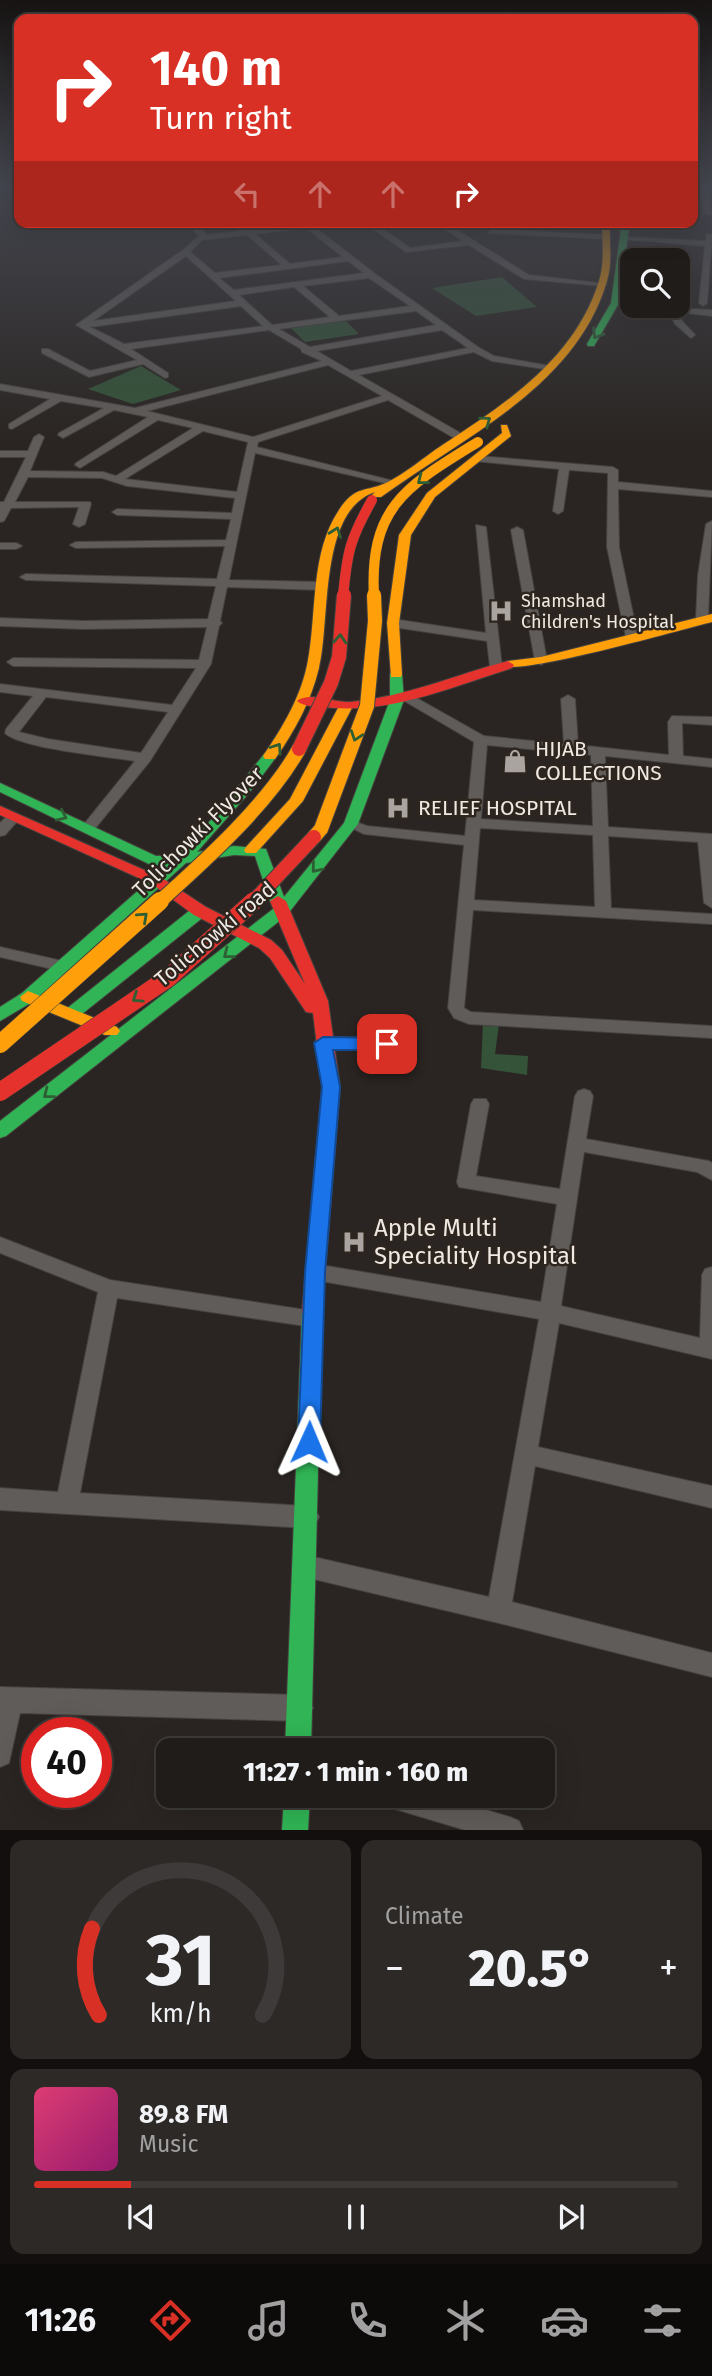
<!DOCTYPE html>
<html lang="en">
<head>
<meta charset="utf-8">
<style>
	body { margin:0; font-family:"Fira Sans",sans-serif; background:#2d2927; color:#f1f3f6; height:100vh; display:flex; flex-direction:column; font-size:26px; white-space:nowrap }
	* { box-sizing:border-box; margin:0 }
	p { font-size:23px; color:#a2a1a2 }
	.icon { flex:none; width:38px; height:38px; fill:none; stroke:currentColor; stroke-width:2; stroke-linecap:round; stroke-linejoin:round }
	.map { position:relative; height:1830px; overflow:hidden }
	.drawer { display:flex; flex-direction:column; gap:10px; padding:10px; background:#120f0e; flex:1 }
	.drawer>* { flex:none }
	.hud { position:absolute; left:14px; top:14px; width:684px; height:214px; border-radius:14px; box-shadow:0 7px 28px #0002,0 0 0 2px #3d3a39; background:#d93025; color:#fff; overflow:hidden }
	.tools { position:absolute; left:620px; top:248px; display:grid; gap:14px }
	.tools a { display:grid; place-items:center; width:70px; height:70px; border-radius:14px; background:#201c1a; box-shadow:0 7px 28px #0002,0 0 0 2px #3d3a39; font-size:35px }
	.speed { position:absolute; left:21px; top:1717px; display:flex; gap:14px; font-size:35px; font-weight:700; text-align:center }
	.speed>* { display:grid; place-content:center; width:91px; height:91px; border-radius:50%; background:#201c1a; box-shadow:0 7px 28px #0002,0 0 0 2px #3d3a39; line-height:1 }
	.speed .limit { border:10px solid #d22; background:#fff; color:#111 }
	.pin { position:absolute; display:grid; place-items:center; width:60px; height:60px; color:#fff; margin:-30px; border-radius:14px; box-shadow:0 4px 10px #0006 }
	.me { position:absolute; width:77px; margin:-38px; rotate:1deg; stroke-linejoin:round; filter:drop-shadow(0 0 5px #0008) }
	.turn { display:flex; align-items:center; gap:24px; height:147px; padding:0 21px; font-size:32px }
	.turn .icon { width:91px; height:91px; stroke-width:2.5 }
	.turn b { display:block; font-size:49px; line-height:60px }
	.lanes { display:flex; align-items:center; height:66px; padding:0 21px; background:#0003; justify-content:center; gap:35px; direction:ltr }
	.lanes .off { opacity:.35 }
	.big { font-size:52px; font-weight:800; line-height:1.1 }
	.drawer .tile { flex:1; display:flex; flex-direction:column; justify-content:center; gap:10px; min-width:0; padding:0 24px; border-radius:14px; background:#2d2927 }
	.drawer .dial { align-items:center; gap:0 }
	.dial svg { height:182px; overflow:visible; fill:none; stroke:#3d3a39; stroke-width:7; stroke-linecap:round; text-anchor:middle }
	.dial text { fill:#f1f3f6; stroke:none }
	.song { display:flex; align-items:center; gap:21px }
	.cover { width:84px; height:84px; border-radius:10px; background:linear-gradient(135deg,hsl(340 70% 55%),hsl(320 70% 35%)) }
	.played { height:7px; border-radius:4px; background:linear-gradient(90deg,#d93025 15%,#3d3a39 15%) }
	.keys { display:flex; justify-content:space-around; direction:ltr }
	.heat { display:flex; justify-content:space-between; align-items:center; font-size:38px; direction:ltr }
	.drawer .tiles { flex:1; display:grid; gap:10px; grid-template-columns:1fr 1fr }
	.tile:last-child { grid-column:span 2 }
	.trip { position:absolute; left:156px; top:1738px; width:399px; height:70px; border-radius:14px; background:#201c1a; box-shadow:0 7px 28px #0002,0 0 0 2px #3d3a39; font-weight:800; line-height:70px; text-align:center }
	.tab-bar { display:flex; height:112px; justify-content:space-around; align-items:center; background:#0d0b0a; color:#a2a1a2 }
	.tab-bar .icon { width:49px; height:49px }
	.tab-bar .selected { color:#d93025 }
	.tab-bar b { font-size:32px; color:#f1f3f6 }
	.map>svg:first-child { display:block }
	.green { fill:#345338 }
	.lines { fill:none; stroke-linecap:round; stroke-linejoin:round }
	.street-casing { stroke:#46423f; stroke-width:2 }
	.fast-casing { stroke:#46423f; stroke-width:2 }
	.slow-casing { stroke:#46423f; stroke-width:2 }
	.jam-casing { stroke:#46423f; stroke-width:2 }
	.street { fill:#605c59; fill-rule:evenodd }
	.fast { fill:#30b455; fill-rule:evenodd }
	.slow { fill:#ff9f0a; fill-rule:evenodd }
	.jam { fill:#e5322d; fill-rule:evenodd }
	.slow-bridge-far2-casing { stroke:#46423f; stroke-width:11; stroke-linecap:butt }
	.slow-bridge-far1-casing { stroke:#46423f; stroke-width:16; stroke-linecap:butt }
	.slow-bridge-casing { stroke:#46423f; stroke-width:19; stroke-linecap:butt }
	.jam-bridge-far2-casing { stroke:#46423f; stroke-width:11; stroke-linecap:butt }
	.jam-bridge-far1-casing { stroke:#46423f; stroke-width:16; stroke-linecap:butt }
	.jam-bridge-casing { stroke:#46423f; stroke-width:19; stroke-linecap:butt }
	.slow-bridge-far2 { stroke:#ff9f0a; stroke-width:10 }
	.slow-bridge-far1 { stroke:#ff9f0a; stroke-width:14 }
	.slow-bridge { stroke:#ff9f0a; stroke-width:18 }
	.jam-bridge-far2 { stroke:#e5322d; stroke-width:10 }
	.jam-bridge-far1 { stroke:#e5322d; stroke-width:14 }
	.jam-bridge { stroke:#e5322d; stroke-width:18 }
	.oneway { stroke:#2e5e34 }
	.route { fill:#1a73e8; stroke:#114b97; stroke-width:2 }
	.labels { text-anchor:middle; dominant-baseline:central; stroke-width:5; stroke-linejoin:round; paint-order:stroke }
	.far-poi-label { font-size:18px; fill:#efe9e4; stroke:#2d251e; text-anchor:start }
	.poi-label { font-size:21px; fill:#efe9e4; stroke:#2d251e; text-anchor:start }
	.street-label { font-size:21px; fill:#efe9e4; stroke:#2d251e }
	.near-poi-label { font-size:24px; fill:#efe9e4; stroke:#2d251e; text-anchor:start }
</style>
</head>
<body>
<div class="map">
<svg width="712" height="1830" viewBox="0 0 712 1830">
	<rect width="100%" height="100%" fill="#2a2522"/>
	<path class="green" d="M502 277 537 307 476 316 432 288Z
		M345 320 359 334 305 342 291 328Z
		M141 366 181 390 133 404 88 389Z
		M483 1022 499 1024 495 1054 528 1056 527 1075 481 1068Z"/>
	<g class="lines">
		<g class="street-casing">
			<path id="street" d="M702 185H708L711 215 704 213Z
				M178 222 165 225 161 223 162 222Z
				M185 222H194L207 235 308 222 374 273 478 347 494 356 556 367 551 370 492 361 474 352 359 375 464 435V439H456L388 400 258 442 257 447 398 482 393 485 255 453 229 580 321 582 327 586 321 590 227 587 220 621 222 623 219 626 211 664 150 761 93 831 88 832 81 828 135 761C111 757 19 748 5 733L6 729 33 696 0 692V684L172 705 196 668 13 666 7 662 13 658 199 660 207 627 84 629 0 626V618L84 621 208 619 216 586 26 580 20 577 26 574 217 579 225 546 76 548 70 545 76 542 226 540 231 519 117 515 112 512 117 509 232 513 235 498 127 486 102 478 28 477 15 502H90L91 504 85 524 79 527 73 524 79 507 11 508 4 521 0 522V502H4L26 457H0V451H28L34 437 39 434 44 437 30 471 103 472 116 476 193 428 158 420 80 468 75 465 76 463 148 417 114 410 63 438 58 435 59 433 104 408 61 401 12 429 9 428V424L50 399 0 390V384L135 408 322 361 302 352 301 349 269 330 131 349 168 373V377L165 378 143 364 89 377 42 353V349H48L90 371 137 360 76 325 183 250 199 236ZM306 228 343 257 290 264 255 234ZM247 235 282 265 215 273 190 252 202 240ZM186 256 236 301 93 321ZM348 261 364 273 234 290 219 278ZM369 278 410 306 339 316 303 286ZM294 287 330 317 272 325 239 295ZM241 306 263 326 124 344 90 327ZM416 311 436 325 310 347 279 329ZM442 330 468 348 351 371 317 351ZM328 365 382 396 253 437 147 411ZM203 431 248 442 237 492 125 479ZM46 697 168 712 141 753 48 739 19 732Z
				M363 222H372L377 225 418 222 383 229 410 248 463 241 434 222H444L529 275 607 284 603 286 524 279 469 245 406 252Z
				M576 222H596L610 226 606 228Z
				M491 229 605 235 609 237 605 239 488 233Z
				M707 234H712L707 303 703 306 699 303 705 246 620 239 624 237 706 241Z
				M615 300 632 302V306H635L612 305 611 303Z
				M642 306 712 310V316L678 312 682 321 695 335 691 338 675 324 669 311Z
				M478 456 613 467 618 470V482L712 491V497L618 489 619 547 638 638 636 641 632 642 626 638 607 547 608 473 569 470 563 511 558 514 553 511 559 469 474 461 473 459Z
				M712 521 708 619 702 623 696 619 698 575 706 524Z
				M476 525 486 527 502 667 496 671 490 667 487 641 393 627 387 623 393 619 486 633Z
				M517 527 523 530 547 661 541 665 535 661 511 530Z
				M0 543H16L22 546 16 549H0Z
				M406 692 484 736 564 744 561 699 568 695 575 699 578 745 669 755 668 722 672 716 712 717V725L682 723 683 756 712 759V767L605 756 608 827 712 834V908L704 903 698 842 608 836 611 908 712 914V924L473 910 464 1008 471 1012 712 1026V1038L469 1024 454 1018 448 1008 464 845 364 834 344 824 351 820 367 826 465 836 474 742 401 699V693ZM487 745 591 755 593 826 481 819ZM480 828 593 835 595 907 474 900Z
				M14 813 21 817 5 835 0 836V823L9 814Z
				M0 947 67 962 69 966 61 971 0 957Z
				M323 1037 387 1038 393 1040 396 1044 393 1048 387 1050 323 1049 317 1047 314 1043 317 1039Z
				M584 1089 590 1091 593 1096 586 1139 709 1161 712 1163V1180L697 1172 584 1152 561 1306 700 1338 702 1275 705 1269 712 1267V1359L559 1323 538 1447 712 1486V1508L535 1466 512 1602 712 1653V1677L499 1623 305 1577 297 1574 293 1566 297 1558 305 1555 489 1597 539 1319 315 1280 308 1278 305 1272 308 1266 315 1264 541 1302 557 1204 459 1187 457 1182 471 1104 474 1099H486L489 1104 476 1176 560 1189 575 1096 578 1091Z
				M0 1237 110 1280 319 1312 322 1318 319 1324 312 1327 117 1298 80 1493 307 1506 315 1509 319 1517 315 1525 307 1528 0 1510V1488L58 1492 98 1292 0 1253Z
				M0 1687 300 1695 309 1699 313 1708 309 1717 300 1721 20 1713 9 1763 0 1767Z
				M382 1796H438L510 1817 519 1821 523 1830H465L395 1809 386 1805Z"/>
		</g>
		<g class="fast-casing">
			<path id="fast" d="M622 222H630L619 303 594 346H588L587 344 611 303Z
				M396 670 402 674 404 700 358 824 287 915 6 1136 0 1138V1121L277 906 270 901 255 856 234 855 186 863 34 1001 0 1021V1007L22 993 166 866 149 864 0 792V783L156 856 177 855 211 820 265 753H275L277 756 249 793 197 852 234 846 266 849 284 897 344 823 390 700V674Z
				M200 906 208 911 206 915 77 1018H65L63 1014 65 1010 194 907Z
				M312 1303 319 1306 322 1312 311 1750H285L302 1312 305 1306Z
				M284 1796H310L308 1830H282Z"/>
		</g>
		<g class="slow-casing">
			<path id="slow" d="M602 222H610C609 241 613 262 607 281 576 387 463 437 381 497H373L372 495 375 492C318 511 331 620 319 668 311 701 295 731 275 759H265L263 756C283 727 302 695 308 660 317 612 310 553 339 510 356 484 366 493 388 482 406 473 423 458 441 446 505 404 575 359 599 281 605 262 602 241 602 222Z
				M501 425H507L511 436 435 497 411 535 399 623 402 674 401 677H391L387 623 399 535 427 493 502 433Z
				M712 614V622C683 629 516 677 502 665L508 661 541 657Z
				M346 702 353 706 303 801 256 853H246L244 850 246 847 290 799 339 706Z
				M28 991 117 1027 120 1031 117 1035H105L22 1001 20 997Z"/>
		</g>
		<g class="jam-casing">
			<path id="jam" d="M508 661 514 665 512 668C451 687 388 715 323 707 314 706 304 707 297 701 309 691 335 703 350 702 405 697 455 675 508 661Z
				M0 806 162 878 206 907 271 940 282 950 305 984 270 901 278 896 286 901 328 1001 340 1087 322 1312 319 1318 312 1321 305 1318 302 1312 322 1087 313 1013 306 1012 270 958 259 948 194 915 152 884 0 815Z"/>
		</g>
		<use href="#street" class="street"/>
		<use href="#fast" class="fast"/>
		<use href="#slow" class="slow"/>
		<use href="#jam" class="jam"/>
		<g class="slow-bridge-far2-casing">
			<path id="slow-bridge-far2" d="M374 597C369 506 407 486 478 442"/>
		</g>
		<g class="slow-bridge-far1-casing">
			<path id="slow-bridge-far1" d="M314 837 321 829 367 706 375 621 374 595
				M158 903C206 860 268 804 299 749"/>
		</g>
		<g class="slow-bridge-casing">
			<path id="slow-bridge" d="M0 1044 160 901"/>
		</g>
		<g class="jam-bridge-far2-casing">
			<path id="jam-bridge-far2" d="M343 597C347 552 350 539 372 500"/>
		</g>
		<g class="jam-bridge-far1-casing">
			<path id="jam-bridge-far1" d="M299 749 331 683 339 657 344 595
				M252 903 314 837"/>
		</g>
		<g class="jam-bridge-casing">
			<path id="jam-bridge" d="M0 1092 168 978 254 901"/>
		</g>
		<use href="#slow-bridge-far2" class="slow-bridge-far2"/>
		<use href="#slow-bridge-far1" class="slow-bridge-far1"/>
		<use href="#slow-bridge" class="slow-bridge"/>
		<use href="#jam-bridge-far2" class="jam-bridge-far2"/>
		<use href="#jam-bridge-far1" class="jam-bridge-far1"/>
		<use href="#jam-bridge" class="jam-bridge"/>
	</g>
	<defs><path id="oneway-chevron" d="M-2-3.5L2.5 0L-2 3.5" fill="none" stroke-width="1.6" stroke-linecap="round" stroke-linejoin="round" transform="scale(1.75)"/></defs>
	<g class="oneway">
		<use href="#oneway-chevron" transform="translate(597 334) rotate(121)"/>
		<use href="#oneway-chevron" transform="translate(486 421) rotate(-36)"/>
		<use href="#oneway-chevron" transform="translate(422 480) rotate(142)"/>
		<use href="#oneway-chevron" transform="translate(336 532) rotate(-70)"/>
		<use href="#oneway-chevron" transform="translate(340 639) rotate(-86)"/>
		<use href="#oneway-chevron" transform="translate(356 736) rotate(109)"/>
		<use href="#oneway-chevron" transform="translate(277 748) rotate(-56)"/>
		<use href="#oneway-chevron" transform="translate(62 816) rotate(25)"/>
		<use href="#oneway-chevron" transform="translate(316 868) rotate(129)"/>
		<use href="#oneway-chevron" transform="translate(143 917) rotate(-42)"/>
		<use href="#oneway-chevron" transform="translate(228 954) rotate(142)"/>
		<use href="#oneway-chevron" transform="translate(137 998) rotate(146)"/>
		<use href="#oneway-chevron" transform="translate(48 1094) rotate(142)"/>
	</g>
	<linearGradient id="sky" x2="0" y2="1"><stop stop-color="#171413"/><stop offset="0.42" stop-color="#44464f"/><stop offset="1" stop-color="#44464f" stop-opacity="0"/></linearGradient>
	<rect width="712" height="441" fill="url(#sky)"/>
	<path class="route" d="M323 1037 387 1038 396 1044 387 1050H333L340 1087 325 1272 320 1442 317 1449 309 1452 301 1449 298 1442 305 1272 322 1087 314 1043Z"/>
	<defs>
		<g id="hospital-bare" transform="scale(1.89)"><path d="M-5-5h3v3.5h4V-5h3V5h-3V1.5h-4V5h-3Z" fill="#aaa4a0" stroke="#2d251e" stroke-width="2.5" paint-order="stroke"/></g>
		<g id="shop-bare" transform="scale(1.89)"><path d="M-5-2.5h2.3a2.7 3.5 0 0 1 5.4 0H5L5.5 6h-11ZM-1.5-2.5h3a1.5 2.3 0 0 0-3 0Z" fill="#aaa4a0" stroke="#2d251e" stroke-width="2.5" paint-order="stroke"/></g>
	</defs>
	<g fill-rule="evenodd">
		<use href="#hospital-bare" x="501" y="611"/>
		<use href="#shop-bare" x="515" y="761"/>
		<use href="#hospital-bare" x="398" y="808"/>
		<use href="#hospital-bare" x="354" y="1242"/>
	</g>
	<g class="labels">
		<g class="far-poi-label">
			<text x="521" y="601">Shamshad<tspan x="521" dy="21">Children's Hospital</tspan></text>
		</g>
		<g class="poi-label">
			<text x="535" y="749">HIJAB<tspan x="535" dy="24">COLLECTIONS</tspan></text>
			<text x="418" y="808">RELIEF HOSPITAL</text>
		</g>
		<g class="street-label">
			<text transform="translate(198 832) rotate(-45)">Tolichowki Flyover</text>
			<text transform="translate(215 934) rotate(-40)">Tolichowki road</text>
		</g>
		<g class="near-poi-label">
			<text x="374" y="1228">Apple Multi<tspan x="374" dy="28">Speciality Hospital</tspan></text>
		</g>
	</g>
</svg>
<div class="tools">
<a><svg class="icon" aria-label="search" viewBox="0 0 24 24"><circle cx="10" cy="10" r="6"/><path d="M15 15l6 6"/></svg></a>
</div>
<div class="speed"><div class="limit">40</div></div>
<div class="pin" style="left:387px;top:1044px;background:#d93025"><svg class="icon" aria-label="arrive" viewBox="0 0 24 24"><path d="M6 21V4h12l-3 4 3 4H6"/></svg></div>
<svg class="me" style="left:309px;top:1442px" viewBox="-20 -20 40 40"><path d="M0-17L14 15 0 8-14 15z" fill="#1a73e8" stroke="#fff" stroke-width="4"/></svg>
<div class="trip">11:27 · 1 min · 160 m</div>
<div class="hud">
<div class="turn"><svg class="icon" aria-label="right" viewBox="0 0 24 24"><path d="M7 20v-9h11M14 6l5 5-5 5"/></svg><div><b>140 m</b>Turn right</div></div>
<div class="lanes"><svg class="icon off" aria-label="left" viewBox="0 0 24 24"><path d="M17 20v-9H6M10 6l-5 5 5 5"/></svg><svg class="icon off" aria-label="ahead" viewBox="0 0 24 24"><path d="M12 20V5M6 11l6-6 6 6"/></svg><svg class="icon off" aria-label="ahead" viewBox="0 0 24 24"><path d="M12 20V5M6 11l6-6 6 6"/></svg><svg class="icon" aria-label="right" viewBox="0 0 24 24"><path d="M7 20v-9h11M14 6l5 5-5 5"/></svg></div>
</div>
</div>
<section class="drawer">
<div class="tiles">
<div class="tile dial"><svg viewBox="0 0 100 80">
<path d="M14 69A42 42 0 1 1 86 69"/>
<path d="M14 69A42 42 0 0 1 11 31" stroke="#d93025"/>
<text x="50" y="56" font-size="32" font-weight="700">31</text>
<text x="50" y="72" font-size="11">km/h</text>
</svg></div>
<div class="tile"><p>Climate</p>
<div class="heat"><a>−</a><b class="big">20.5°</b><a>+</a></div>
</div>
<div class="tile">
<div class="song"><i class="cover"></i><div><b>89.8 FM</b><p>Music</p></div></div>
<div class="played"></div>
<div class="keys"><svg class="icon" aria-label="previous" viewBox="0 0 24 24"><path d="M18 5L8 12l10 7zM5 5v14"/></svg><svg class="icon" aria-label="pause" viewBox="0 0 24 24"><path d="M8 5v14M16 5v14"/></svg><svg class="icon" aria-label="next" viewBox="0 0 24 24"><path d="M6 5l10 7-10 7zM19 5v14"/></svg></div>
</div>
</div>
</section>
<nav class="tab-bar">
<b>11:26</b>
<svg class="icon selected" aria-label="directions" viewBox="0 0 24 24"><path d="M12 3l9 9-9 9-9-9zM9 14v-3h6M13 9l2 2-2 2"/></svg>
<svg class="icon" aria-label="music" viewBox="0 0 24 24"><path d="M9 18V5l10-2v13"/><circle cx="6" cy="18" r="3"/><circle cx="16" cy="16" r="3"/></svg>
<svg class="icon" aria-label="phone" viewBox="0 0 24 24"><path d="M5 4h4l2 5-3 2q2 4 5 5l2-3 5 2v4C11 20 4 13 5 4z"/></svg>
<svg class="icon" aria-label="climate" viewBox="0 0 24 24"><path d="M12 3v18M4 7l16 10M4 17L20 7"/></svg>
<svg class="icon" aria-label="car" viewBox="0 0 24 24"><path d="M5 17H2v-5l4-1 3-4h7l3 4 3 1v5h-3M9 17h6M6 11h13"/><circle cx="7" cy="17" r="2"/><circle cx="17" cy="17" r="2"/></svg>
<svg class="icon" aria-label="filters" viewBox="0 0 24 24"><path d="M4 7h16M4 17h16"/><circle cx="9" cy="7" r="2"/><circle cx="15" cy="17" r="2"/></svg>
</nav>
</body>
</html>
